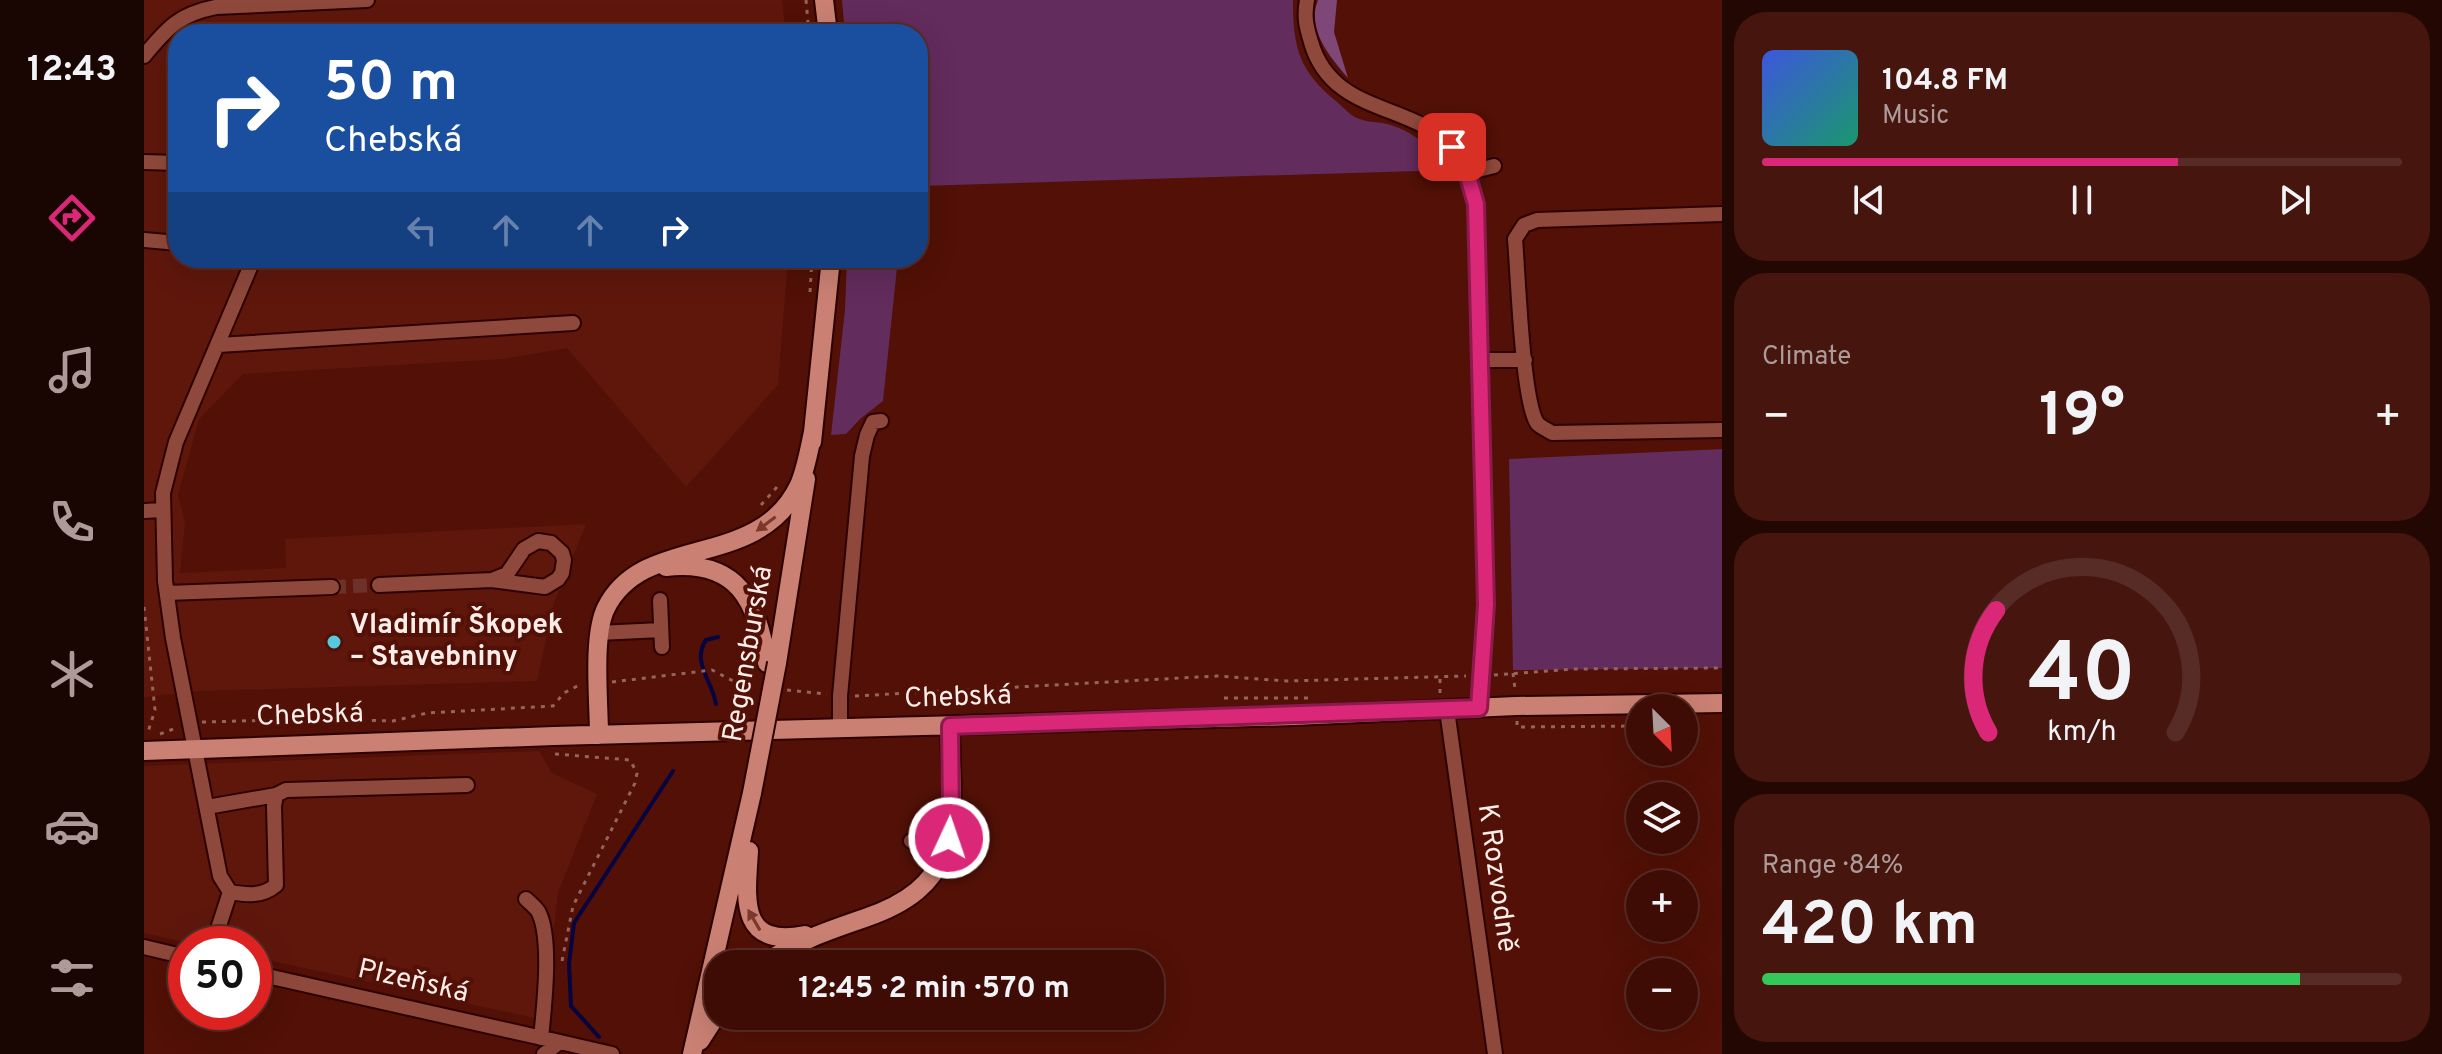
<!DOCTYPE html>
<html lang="en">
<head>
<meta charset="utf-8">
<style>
	body { margin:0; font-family:Overpass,sans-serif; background:#45150e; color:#f1f3f6; height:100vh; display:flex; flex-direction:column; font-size:30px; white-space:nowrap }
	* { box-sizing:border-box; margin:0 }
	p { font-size:26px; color:#ad9b9a }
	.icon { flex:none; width:44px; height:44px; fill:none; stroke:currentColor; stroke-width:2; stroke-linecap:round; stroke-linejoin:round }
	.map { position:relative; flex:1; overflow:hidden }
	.side { display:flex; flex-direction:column; gap:12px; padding:12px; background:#220702; width:720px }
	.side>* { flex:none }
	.hud { position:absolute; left:24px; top:24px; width:760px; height:244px; border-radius:32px; box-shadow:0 8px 32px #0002,0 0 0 2px #572c26; background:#1a4fa0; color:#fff; overflow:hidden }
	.needle { width:52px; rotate:156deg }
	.fabs { position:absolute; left:1482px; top:694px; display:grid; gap:16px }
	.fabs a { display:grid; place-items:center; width:72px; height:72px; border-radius:50%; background:#3e0c04; box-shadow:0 8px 32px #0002,0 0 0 2px #572c26; font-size:40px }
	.speed { position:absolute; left:24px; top:926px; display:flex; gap:16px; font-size:40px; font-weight:700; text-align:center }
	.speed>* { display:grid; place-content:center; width:104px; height:104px; border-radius:50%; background:#3e0c04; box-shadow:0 8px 32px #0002,0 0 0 2px #572c26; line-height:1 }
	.speed .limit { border:12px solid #d22; background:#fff; color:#111 }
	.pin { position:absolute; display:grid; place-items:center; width:68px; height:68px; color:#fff; margin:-34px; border-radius:16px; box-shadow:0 4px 12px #0006 }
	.me { position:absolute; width:88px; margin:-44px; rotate:3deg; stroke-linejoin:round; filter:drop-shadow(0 0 6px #0008) }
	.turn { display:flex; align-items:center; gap:28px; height:168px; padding:0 24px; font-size:36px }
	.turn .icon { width:104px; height:104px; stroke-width:2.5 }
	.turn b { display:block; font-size:56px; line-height:68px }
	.lanes { display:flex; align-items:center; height:76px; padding:0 24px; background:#0003; justify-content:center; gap:40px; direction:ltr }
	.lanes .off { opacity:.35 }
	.big { font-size:60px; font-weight:700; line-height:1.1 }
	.side .tile { flex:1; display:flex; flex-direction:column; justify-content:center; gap:12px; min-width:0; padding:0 28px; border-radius:32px; background:#45150e }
	.side .dial { align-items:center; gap:0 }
	.dial svg { height:208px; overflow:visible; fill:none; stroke:#572c26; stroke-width:7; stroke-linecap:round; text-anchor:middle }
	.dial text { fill:#f1f3f6; stroke:none }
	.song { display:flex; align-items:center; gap:24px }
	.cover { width:96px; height:96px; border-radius:12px; background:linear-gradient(135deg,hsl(230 70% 55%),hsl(160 70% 35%)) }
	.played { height:8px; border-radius:4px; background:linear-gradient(90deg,#db2777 65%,#572c26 65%) }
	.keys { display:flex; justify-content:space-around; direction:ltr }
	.heat { display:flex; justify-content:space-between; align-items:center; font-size:44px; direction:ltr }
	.charge { height:12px; border-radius:6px; background:linear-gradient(90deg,#34c759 84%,#572c26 0) }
	.trip { position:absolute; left:560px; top:950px; width:460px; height:80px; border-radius:32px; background:#3e0c04; box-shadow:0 8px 32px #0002,0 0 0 2px #572c26; font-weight:700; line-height:80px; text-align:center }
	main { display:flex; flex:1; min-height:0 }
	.dock { display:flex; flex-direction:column; width:144px; justify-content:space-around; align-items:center; background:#190502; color:#ad9b9a }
	.dock .icon { width:56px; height:56px }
	.dock .on { color:#db2777 }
	.dock b { font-size:36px; color:#f1f3f6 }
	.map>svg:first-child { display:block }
	.built { fill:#5f170c }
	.green { fill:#622c5c }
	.forest { fill:#7f4678 }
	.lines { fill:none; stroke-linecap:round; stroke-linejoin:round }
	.stream { stroke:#07053f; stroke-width:4 }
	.minor-tunnel { stroke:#6c3128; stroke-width:14; stroke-dasharray:14 7; stroke-linecap:butt }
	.minor-casing { stroke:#2e0000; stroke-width:18 }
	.major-casing { stroke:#2e0000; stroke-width:22 }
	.path { stroke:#94645d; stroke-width:3; stroke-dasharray:4 6; stroke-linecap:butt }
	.minor { stroke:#8f493c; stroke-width:14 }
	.major { stroke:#ca8173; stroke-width:18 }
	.major-bridge-casing { stroke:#2e0000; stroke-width:22; stroke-linecap:butt }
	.major-bridge { stroke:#ca8173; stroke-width:18 }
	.oneway { fill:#7c382c }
	.route-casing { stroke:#8e194d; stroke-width:20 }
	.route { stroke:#db2777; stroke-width:14 }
	.poi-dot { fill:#55cadf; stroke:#521006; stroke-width:3 }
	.labels { text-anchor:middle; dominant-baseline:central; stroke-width:8; stroke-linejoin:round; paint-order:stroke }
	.poi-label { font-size:28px; font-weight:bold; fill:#feede9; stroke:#521006; text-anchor:start }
	.street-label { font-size:28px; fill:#feede9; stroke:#521006 }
</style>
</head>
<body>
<main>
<nav class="dock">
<b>12:43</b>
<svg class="icon on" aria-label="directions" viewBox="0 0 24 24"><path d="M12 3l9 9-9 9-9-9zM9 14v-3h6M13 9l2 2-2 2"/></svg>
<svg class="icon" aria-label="music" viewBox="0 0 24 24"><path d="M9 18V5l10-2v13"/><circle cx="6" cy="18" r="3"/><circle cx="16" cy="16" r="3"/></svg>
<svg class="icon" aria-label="phone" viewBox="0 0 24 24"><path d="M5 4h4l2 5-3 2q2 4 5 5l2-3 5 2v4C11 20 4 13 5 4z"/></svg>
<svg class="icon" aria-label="climate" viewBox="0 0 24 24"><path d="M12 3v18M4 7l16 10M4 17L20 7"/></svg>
<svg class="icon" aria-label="car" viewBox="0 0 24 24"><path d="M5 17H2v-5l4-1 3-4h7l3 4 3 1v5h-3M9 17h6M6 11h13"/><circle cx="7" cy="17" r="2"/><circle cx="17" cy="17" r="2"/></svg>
<svg class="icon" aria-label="filters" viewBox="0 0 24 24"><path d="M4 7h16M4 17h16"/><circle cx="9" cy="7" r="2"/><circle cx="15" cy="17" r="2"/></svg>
</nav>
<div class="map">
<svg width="1578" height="1054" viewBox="0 0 1578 1054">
	<rect width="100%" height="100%" fill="#521006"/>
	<path class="built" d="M0 0H638L642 34H34V258H644L634 385 542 487 423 348 360 359 99 374 55 419 34 495 41 522 36 573 142 568 141 539 442 524 410 603 393 681 56 691 0 697Z
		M395 751 408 773 453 794 414 893 399 1020 110 957V944H49L0 933V766Z"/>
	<path class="green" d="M698 0H1149C1149 48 1155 71 1193 102 1199 107 1206 115 1213 118 1221 122 1234 122 1243 124 1268 130 1291 150 1307 170L774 186V34H701Z
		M703 258H754L739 401 716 419 702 434 687 435 701 310Z
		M1578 449V668L1369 670 1365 459Z"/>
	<path class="forest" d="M1174 0H1193L1190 32 1204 78C1186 57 1162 29 1174 0Z"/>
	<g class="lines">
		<path class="stream" d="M572 704C569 682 547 662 562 640L574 637
			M455 1037 427 1006 425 964 430 923 529 771"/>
		<path class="minor-tunnel" d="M188 587 235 585"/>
		<g class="minor-casing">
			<path id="minor" d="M1163 0C1160 16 1162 26 1167 42 1188 116 1270 102 1308 148 1322 164 1326 185 1332 204L1342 605 1335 708
				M0 56C23 28 35 14 72 7L223 0
				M0 162 34 163
				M1323 173 1350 166
				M1578 214 1393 220 1380 225 1371 239C1374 273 1378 399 1393 423 1396 427 1404 430 1408 433L1578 430
				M0 240 34 243
				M110 258 32 442 19 493 21 581 29 638 76 876 86 892C103 895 118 897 132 885L130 806 132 795 142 790 323 785
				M74 345 429 323
				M1336 360H1381
				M0 511 18 510
				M235 585 348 580 401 587 414 579 418 573 420 560 418 553 407 543 394 541 380 549 363 574 348 580
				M23 593 188 587
				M516 600 518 647
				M454 633 517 630
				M1303 710 1351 1054
				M696 729V696L718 456 723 435 729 422 737 421
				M63 807 132 795
				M767 841 802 852
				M382 899C386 903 393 908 395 913 408 940 400 1008 397 1038
				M69 944 86 892
				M0 947 42 957
				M110 973 416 1042
				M400 1054 416 1042 468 1054"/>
		</g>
		<g class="major-casing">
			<path id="major" d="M680 0 684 34
				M668 442 687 258
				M522 567C595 559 613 602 623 663
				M633 663 662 479
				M455 735C455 702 448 636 462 608 500 532 614 572 655 485 662 469 665 450 669 432
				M0 751 410 736 1149 716 1372 706 1578 703
				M605 851C602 899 594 948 661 935
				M620 964C650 942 686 930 721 918 825 883 807 818 806 726
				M556 1041 574 1013
				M548 1054 608 793"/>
		</g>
		<path class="path" d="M662 0 665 34
			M666 292 668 258
			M617 505 633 487
			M0 607 11 710 3 735
			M1369 673 1371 689
			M1350 675 1430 669 1578 668
			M468 682 568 670 591 682 612 686
			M643 690 683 694
			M1296 693V676
			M711 696 1073 676 1143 681 1322 676
			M1080 698H1167
			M1373 721V727L1496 726
			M58 722 174 719 249 721 283 713 409 706 420 693 437 684
			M1540 726H1541
			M16 734 32 728
			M411 754 486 760 493 773 491 783 429 906 417 966"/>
		<use href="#minor" class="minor"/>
		<use href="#major" class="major"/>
		<g class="major-bridge-casing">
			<path id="major-bridge" d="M608 793 633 663"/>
		</g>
		<use href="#major-bridge" class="major-bridge"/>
	</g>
	<defs><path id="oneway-solid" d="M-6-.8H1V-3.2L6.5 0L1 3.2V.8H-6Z" transform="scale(2)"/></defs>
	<g class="oneway">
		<use href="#oneway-solid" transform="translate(622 524) rotate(143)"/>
		<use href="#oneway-solid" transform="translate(610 920) rotate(-120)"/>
	</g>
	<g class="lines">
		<g class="route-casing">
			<path id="route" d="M805 838 807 819 806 726 1335 708 1342 605 1332 204 1323 173 1308 147"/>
		</g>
		<use href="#route" class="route"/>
	</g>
	<circle class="poi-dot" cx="190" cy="642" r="8"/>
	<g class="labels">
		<g class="poi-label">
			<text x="206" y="626">Vladimír Škopek<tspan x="206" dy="32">– Stavebniny</tspan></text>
		</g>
		<g class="street-label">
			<text transform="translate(605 654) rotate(-80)">Regensburská</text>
			<text transform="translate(814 698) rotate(-2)">Chebská</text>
			<text transform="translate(166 716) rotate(-2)">Chebská</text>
			<text transform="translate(1352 878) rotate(82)">K Rozvodně</text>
			<text transform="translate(269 982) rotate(13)">Plzeňská</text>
		</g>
	</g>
</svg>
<div class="fabs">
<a><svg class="needle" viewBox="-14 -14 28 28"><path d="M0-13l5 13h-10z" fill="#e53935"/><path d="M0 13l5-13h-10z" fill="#ad9b9a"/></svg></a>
<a><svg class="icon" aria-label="layers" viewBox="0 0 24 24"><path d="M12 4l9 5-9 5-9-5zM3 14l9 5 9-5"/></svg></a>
<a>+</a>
<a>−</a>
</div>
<div class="speed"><div class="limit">50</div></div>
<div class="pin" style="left:1308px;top:147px;background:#d93025"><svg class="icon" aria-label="arrive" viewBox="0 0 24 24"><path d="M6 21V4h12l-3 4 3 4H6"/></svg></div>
<svg class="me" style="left:805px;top:838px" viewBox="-20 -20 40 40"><circle r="17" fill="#db2777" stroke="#fff" stroke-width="3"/><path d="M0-11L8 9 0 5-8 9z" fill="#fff"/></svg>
<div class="trip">12:45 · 2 min · 570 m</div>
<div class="hud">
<div class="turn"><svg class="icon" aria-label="right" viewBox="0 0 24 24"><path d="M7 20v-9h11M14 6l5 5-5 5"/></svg><div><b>50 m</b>Chebská</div></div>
<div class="lanes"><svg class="icon off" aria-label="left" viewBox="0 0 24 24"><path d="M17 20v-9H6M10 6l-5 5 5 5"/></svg><svg class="icon off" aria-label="ahead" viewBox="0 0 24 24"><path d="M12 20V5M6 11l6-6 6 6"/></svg><svg class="icon off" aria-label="ahead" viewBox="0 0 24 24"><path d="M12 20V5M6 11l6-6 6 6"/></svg><svg class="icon" aria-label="right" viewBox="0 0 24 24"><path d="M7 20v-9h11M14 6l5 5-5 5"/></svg></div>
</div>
</div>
<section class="side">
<div class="tile">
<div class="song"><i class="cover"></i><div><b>104.8 FM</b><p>Music</p></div></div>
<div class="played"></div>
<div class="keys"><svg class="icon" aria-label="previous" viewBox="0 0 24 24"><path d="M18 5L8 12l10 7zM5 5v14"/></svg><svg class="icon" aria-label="pause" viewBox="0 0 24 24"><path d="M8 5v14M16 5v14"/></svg><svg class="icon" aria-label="next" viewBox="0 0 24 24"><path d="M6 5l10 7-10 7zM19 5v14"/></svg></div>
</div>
<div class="tile"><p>Climate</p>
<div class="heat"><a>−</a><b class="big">19°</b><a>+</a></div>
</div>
<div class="tile dial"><svg viewBox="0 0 100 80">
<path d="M14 69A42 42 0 1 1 86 69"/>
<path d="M14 69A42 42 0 0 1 17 22" stroke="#db2777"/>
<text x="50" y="56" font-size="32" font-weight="700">40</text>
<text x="50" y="72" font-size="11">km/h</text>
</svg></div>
<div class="tile"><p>Range · 84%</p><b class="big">420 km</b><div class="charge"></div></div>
</section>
</main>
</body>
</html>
